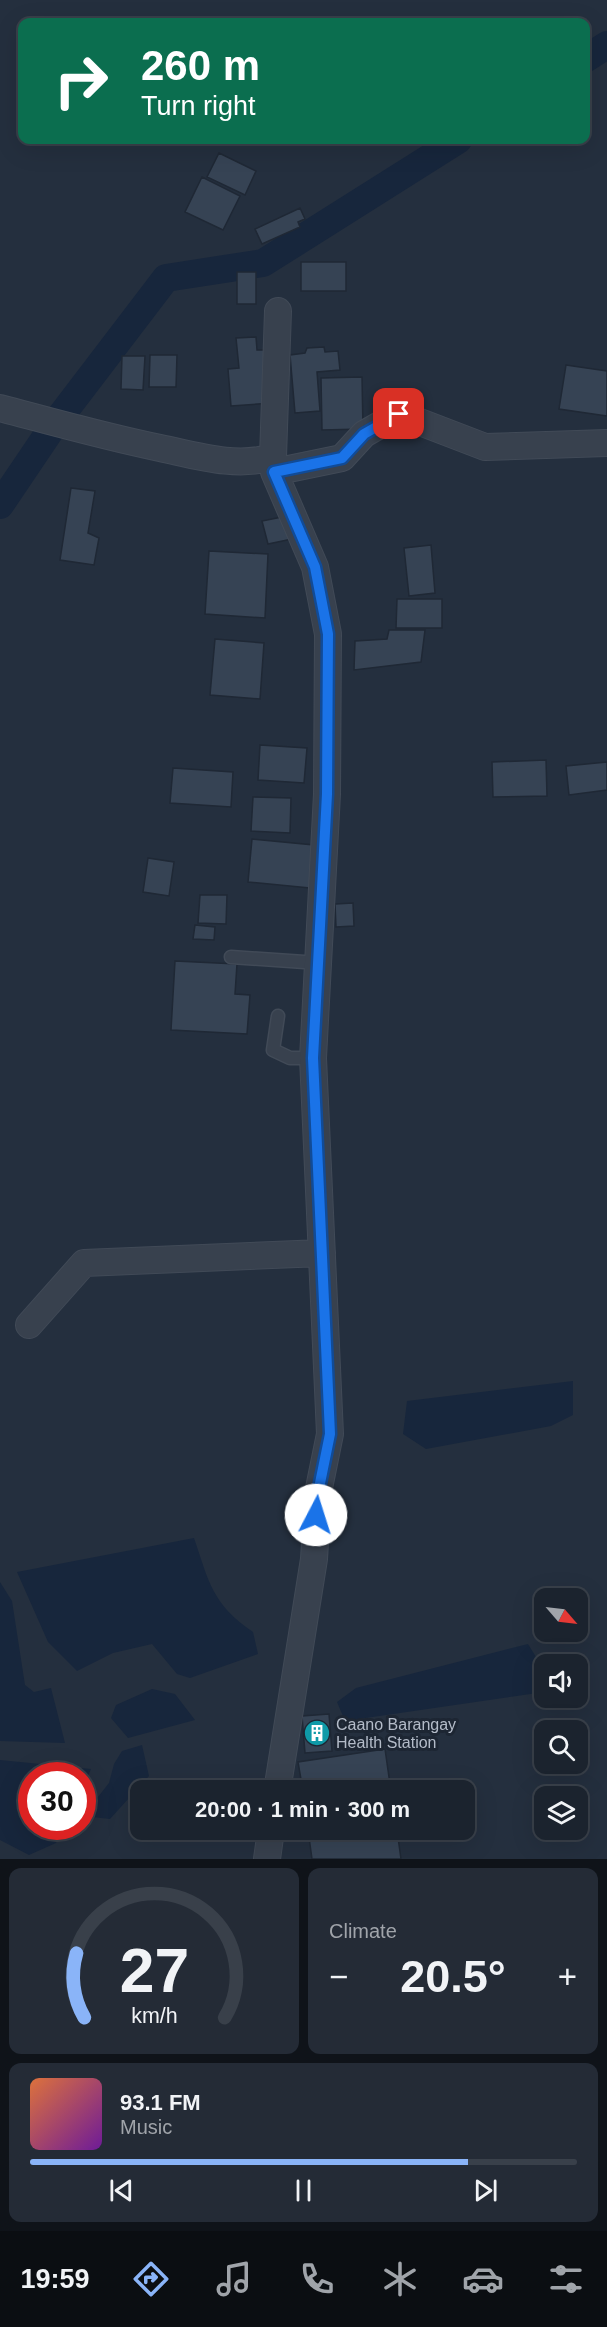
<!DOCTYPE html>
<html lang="en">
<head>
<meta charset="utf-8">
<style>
	body { margin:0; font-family:Arial,sans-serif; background:#242b36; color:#f1f3f6; height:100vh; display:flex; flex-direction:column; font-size:22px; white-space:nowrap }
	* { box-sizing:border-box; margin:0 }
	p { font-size:20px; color:#a0a4aa }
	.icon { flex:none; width:33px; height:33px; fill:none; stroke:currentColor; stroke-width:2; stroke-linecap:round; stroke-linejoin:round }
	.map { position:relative; height:1859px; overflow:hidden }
	.drawer { display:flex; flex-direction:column; gap:9px; padding:9px; background:#0f1319; flex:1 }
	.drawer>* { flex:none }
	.hud { position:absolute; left:18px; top:18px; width:572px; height:126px; border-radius:12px; box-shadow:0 6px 24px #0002,0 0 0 2px #39404a; background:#0b6e4f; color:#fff; overflow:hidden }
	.needle { width:39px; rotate:118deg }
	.tools { position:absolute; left:534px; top:1588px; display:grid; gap:12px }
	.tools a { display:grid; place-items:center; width:54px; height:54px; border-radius:12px; background:#1b232e; box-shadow:0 6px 24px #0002,0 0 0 2px #39404a; font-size:30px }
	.speed { position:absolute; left:18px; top:1762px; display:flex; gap:12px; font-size:30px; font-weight:700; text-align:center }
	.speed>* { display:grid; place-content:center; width:78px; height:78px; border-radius:50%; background:#1b232e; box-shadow:0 6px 24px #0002,0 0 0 2px #39404a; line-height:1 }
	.speed .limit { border:9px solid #d22; background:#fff; color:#111 }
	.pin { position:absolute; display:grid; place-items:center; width:51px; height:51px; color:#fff; margin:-26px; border-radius:12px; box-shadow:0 3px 9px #0006 }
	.me { position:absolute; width:66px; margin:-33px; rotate:5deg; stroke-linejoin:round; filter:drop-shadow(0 0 4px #0008) }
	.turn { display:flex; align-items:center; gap:21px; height:126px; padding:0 24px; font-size:27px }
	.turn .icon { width:78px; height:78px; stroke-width:2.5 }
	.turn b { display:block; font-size:42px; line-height:51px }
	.big { font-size:45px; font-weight:700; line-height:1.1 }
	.drawer .card { flex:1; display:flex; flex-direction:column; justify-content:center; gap:9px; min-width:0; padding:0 21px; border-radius:12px; background:#242b36 }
	.drawer .dial { align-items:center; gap:0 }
	.dial svg { height:156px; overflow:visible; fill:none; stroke:#39404a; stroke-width:7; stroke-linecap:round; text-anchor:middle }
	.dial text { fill:#f1f3f6; stroke:none }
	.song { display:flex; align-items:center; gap:18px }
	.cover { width:72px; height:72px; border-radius:9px; background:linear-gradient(135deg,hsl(20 70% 55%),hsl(280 70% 35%)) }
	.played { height:6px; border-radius:3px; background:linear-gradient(90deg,#8ab4f8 80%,#39404a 80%) }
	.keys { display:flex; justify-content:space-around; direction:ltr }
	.heat { display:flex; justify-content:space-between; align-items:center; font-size:33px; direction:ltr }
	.drawer .tiles { flex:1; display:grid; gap:9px; grid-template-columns:1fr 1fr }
	.card:last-child { grid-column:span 2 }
	.trip { position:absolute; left:130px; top:1780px; width:345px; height:60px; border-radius:12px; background:#1b232e; box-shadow:0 6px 24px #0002,0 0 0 2px #39404a; font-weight:700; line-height:60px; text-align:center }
	.dock { display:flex; height:96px; justify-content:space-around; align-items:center; background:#0b0e12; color:#a0a4aa }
	.dock .icon { width:42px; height:42px }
	.dock .selected { color:#8ab4f8 }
	.dock b { font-size:27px; color:#f1f3f6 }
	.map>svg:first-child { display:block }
	.water { fill:#17263c }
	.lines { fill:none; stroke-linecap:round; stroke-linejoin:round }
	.canal { stroke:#17263c; stroke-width:28 }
	.building { fill:#364354; stroke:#1f2835; stroke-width:1.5 }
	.lane-casing { stroke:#414a57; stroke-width:15 }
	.street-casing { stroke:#414a57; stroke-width:28 }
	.lane { stroke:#38414e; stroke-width:12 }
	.street { stroke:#38414e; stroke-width:26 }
	.route-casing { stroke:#114b97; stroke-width:15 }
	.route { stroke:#1a73e8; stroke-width:10 }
	.labels { text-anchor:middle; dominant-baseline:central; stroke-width:6; stroke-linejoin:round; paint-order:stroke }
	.poi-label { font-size:16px; fill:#b4bcc9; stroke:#1d2633; text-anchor:start }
</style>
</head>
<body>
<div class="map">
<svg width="607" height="1859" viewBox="0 0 607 1859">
	<rect width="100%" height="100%" fill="#242f3e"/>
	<path class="water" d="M573 1381V1415L551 1426 426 1449 403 1434 407 1401Z
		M194 1538C209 1582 212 1604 253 1632L258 1654 190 1678 177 1674 152 1644 113 1653 77 1671 48 1642 17 1572Z
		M0 1582 12 1601 25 1685 34 1692 51 1688 65 1743 0 1741Z
		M528 1644 544 1670V1692L345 1721 337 1702 356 1688Z
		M152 1689 175 1694 195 1720 128 1738 111 1718 116 1705Z
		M142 1745 149 1776 110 1819 83 1816 109 1783 114 1764 122 1751Z
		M0 1760 91 1769 83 1788 82 1776H32V1827H64L56 1843 29 1855 0 1840Z"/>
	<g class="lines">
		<path class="canal" d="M585 59 607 45
			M60 417 166 278 263 263 458 140
			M0 505 52 428"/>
	</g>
	<path class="building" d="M219 153 256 171 245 195 207 177Z
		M202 177 240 196 223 230 185 212Z
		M300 208 305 219 298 222 300 227 262 244 255 229Z
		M301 262H346V291H301Z
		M237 272H256V304H237Z
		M256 337 257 350H269L273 403 231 406 228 369 239 368 236 338Z
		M324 347 325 352 338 351 340 370 317 372 320 411 295 413 290 355 305 353 307 348Z
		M150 355H177L176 387H149Z
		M122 356H145L143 390 121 389Z
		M566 365 607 371V416L559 409Z
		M362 377 363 429 322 430 321 378Z
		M71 488 95 491 88 533 99 538 94 565 60 560Z
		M287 516 292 539 268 544 262 521Z
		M431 545 435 593 409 596 404 548Z
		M209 551 268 554 265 618 205 614Z
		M397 599H442V628H396Z
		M389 630H425L421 662 354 670 355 641 387 639Z
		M215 639 264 643 260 699 210 695Z
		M260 745 307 748 304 783 258 780Z
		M546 760 547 796 493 797 492 762Z
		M607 762V790L569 795 566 766Z
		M173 768 233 772 231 807 170 803Z
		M253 797 291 798 290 833 251 831Z
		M252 839 314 845 310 888 248 882Z
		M148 858 174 862 169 896 143 892Z
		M200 895H227L226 924 198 923Z
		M353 903 354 926 336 927 335 904Z
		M195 925 215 927 214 940 193 939Z
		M175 961 237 964 235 994 250 995 247 1034 171 1030Z
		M329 1714 332 1751 305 1753 302 1716Z
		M385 1749 391 1791H303L298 1762Z
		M308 1830H397L401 1859H312Z"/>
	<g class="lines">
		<g class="lane-casing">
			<path id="lane" d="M231 957 319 963
				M278 1016 273 1050 290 1058H313"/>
		</g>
		<g class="street-casing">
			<path id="street" d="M0 408C53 422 106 437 160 448 198 456 236 468 273 457L274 472 315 567 328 634 327 794 313 1058 330 1434 318 1493 314 1559 277 1791
				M273 457 278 311
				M274 472 342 458 364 434 399 414 485 447 607 443
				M29 1325 84 1263 322 1253
				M267 1859 271 1830"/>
		</g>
		<use href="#lane" class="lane"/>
		<use href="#street" class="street"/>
	</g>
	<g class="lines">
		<g class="route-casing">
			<path id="route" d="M316 1515 318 1493 330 1434 313 1058 327 794 328 634 315 567 274 472 342 458 364 434 399 414"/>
		</g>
		<use href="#route" class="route"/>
	</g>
	<defs>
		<g id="building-disc" transform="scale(1.35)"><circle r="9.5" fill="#0f9aa8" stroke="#1d2633"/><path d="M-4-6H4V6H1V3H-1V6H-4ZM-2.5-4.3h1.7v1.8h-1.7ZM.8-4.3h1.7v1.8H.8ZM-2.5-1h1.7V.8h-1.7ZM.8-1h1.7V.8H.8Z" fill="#fff"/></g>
	</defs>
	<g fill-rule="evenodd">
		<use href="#building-disc" x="317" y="1733"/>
	</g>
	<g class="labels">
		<g class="poi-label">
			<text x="336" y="1724">Caano Barangay<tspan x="336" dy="18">Health Station</tspan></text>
		</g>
	</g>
</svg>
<div class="tools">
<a><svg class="needle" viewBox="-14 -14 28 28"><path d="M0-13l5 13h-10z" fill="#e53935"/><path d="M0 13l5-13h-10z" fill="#a0a4aa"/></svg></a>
<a><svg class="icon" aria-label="sound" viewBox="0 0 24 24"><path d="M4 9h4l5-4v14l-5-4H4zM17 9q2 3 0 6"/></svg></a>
<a><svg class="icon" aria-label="search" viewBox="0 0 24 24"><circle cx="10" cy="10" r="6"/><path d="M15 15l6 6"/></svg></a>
<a><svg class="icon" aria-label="layers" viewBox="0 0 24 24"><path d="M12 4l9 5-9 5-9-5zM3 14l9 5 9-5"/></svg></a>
</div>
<div class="speed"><div class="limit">30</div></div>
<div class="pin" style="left:399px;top:414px;background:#d93025"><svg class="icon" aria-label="arrive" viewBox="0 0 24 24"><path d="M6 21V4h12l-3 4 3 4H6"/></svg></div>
<svg class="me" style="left:316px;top:1515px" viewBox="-20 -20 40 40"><circle r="19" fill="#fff"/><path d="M0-13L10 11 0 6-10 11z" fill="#1a73e8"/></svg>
<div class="trip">20:00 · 1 min · 300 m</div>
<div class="hud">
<div class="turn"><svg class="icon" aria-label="right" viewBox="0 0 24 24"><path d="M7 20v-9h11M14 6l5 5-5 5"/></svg><div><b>260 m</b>Turn right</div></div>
</div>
</div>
<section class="drawer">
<div class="tiles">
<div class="card dial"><svg viewBox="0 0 100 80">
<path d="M14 69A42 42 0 1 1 86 69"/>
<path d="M14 69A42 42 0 0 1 10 36" stroke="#8ab4f8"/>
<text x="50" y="56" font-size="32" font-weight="700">27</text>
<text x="50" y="72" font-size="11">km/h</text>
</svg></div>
<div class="card"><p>Climate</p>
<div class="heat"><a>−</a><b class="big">20.5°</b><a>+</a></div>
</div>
<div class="card">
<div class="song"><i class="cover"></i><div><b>93.1 FM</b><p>Music</p></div></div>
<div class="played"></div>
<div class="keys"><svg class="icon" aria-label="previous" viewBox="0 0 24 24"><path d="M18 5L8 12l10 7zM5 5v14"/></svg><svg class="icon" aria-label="pause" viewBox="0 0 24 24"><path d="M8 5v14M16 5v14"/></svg><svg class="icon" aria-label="next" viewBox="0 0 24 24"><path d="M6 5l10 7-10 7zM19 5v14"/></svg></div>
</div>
</div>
</section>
<nav class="dock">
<b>19:59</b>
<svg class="icon selected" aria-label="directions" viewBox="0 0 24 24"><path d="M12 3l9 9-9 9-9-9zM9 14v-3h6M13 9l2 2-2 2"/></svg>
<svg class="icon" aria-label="music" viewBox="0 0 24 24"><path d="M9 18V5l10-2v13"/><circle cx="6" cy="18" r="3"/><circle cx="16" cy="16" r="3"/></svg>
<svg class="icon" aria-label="phone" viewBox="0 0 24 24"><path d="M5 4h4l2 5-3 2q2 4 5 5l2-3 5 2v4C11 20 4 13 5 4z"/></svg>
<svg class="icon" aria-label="climate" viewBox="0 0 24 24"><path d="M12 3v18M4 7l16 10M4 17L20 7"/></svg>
<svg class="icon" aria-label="car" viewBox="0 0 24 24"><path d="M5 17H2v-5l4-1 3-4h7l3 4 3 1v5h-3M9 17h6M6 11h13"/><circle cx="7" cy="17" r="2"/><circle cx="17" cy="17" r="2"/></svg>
<svg class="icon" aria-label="filters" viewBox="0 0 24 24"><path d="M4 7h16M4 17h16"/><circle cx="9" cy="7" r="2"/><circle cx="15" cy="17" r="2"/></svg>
</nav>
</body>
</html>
